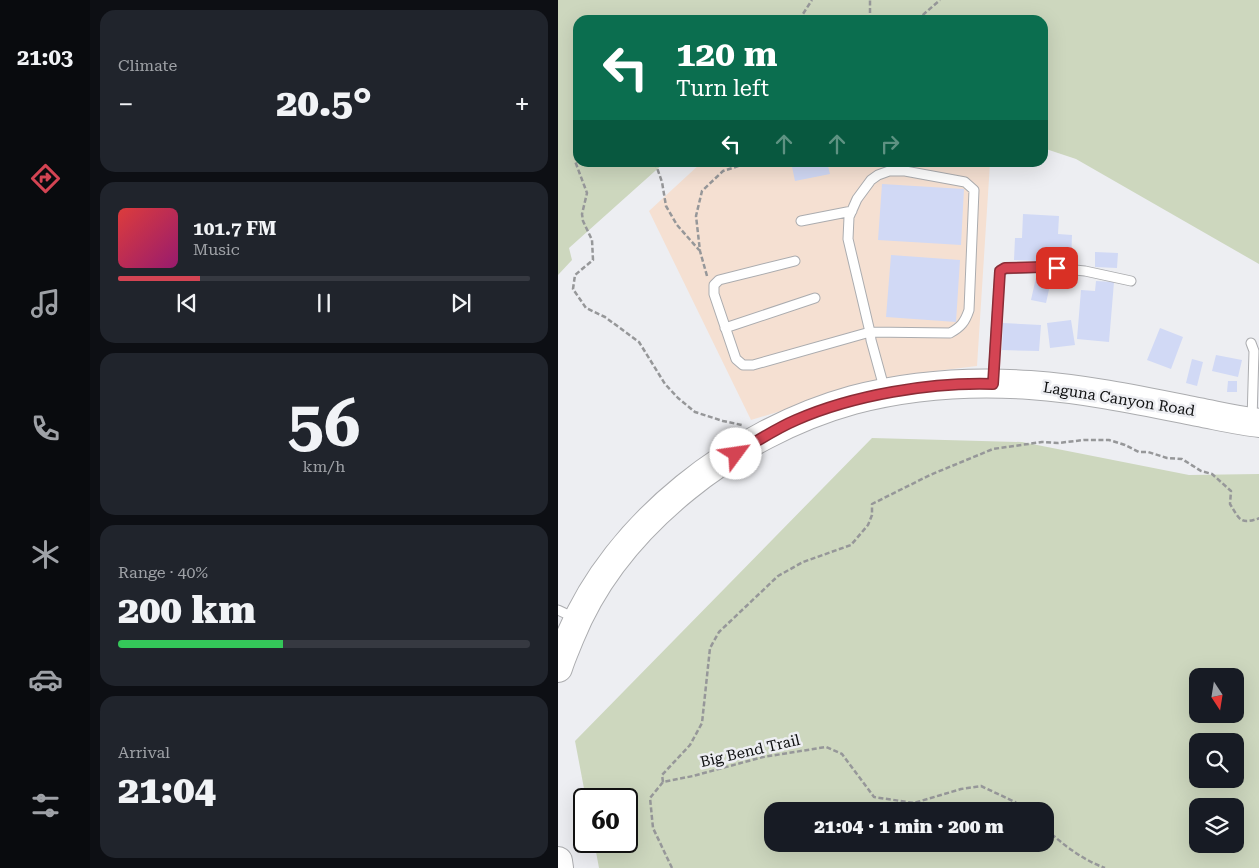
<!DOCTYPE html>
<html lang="en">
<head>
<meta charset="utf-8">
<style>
	body { margin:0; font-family:"Roboto Serif",serif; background:#20242c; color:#f1f3f6; height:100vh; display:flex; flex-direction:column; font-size:19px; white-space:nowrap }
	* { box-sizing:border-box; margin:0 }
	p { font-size:16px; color:#9ea1a6 }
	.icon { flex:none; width:28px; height:28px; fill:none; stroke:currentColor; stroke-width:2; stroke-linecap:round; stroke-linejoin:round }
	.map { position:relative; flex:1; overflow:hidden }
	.sheet { display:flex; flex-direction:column; gap:10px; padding:10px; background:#0d0f14; width:468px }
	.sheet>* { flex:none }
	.top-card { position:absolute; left:15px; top:15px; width:475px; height:152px; border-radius:15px; box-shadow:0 5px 20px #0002; background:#0b6e4f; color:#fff; overflow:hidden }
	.needle { width:32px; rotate:168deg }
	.controls { position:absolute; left:631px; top:668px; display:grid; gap:10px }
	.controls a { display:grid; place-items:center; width:55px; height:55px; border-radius:10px; background:#171b24; box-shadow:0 5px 20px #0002; font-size:25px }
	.speed { position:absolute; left:15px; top:788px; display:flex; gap:10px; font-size:25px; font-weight:700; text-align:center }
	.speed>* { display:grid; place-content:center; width:65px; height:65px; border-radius:50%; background:#171b24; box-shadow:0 5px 20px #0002; line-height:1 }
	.speed .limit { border:2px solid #111; border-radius:8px; background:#fff; color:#111 }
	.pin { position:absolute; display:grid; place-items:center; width:42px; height:42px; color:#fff; margin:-21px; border-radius:10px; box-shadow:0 2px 8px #0006 }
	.me { position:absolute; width:55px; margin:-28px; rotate:59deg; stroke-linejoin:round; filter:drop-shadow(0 0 4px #0008) }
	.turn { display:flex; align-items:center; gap:18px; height:105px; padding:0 20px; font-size:22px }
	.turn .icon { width:65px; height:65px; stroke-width:2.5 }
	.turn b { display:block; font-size:35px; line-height:42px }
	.lanes { display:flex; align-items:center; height:48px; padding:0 20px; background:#0003; justify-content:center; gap:25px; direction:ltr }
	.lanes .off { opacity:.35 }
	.big { font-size:38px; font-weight:800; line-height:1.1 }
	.sheet .card { flex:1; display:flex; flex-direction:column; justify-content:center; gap:8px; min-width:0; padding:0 18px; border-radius:15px; background:#20242c }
	.sheet .dial { align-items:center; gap:0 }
	.dial b { font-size:65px; line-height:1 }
	.song { display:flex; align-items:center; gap:15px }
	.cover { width:60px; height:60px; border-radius:8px; background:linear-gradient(135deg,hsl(0 70% 55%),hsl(320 70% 35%)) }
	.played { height:5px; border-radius:2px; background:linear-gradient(90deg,#d44453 20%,#363941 20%) }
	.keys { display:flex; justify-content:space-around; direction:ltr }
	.heat { display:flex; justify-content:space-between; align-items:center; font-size:28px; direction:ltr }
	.charge { height:8px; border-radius:4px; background:linear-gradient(90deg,#34c759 40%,#363941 0) }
	.trip { position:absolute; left:206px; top:802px; width:290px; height:50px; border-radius:15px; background:#171b24; box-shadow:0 5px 20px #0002; font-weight:800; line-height:50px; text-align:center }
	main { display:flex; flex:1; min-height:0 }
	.dock { display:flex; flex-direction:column; width:90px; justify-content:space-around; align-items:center; background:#090b0e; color:#9ea1a6 }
	.dock .icon { width:35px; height:35px }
	.dock .current { color:#d44453 }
	.dock b { font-size:22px; color:#f1f3f6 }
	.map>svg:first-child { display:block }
	.education { fill:#f5e0d2 }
	.green { fill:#cdd7be; fill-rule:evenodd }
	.building { fill:#d1d9f5 }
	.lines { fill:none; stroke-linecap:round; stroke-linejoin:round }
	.service-casing { stroke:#abacaf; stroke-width:11 }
	.primary-casing { stroke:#abacaf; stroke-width:30 }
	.path { stroke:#969799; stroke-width:2.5; stroke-dasharray:5 2.5; stroke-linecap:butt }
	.service { stroke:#fff; stroke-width:9 }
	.primary { stroke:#fff; stroke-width:28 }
	.route-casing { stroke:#8a2c36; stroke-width:12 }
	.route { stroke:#d44453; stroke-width:9 }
	.labels { text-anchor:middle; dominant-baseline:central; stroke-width:5; stroke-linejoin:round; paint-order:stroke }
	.street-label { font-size:15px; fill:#0e0f10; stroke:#edeef2 }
</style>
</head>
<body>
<main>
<nav class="dock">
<b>21:03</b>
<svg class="icon current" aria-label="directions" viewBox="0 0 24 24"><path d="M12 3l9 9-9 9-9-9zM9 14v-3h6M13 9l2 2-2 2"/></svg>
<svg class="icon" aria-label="music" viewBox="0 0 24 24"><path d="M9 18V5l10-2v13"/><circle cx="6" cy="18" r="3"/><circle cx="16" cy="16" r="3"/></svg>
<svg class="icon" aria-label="phone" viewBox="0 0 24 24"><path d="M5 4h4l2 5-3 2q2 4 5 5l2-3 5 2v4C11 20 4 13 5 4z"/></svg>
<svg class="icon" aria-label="climate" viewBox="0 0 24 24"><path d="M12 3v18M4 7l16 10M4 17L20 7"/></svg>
<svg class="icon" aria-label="car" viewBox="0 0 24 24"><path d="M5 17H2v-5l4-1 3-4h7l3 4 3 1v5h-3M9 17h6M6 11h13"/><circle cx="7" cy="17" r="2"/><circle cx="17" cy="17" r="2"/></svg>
<svg class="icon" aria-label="filters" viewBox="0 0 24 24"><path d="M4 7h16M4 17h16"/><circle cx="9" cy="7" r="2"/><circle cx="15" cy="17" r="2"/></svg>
</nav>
<section class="sheet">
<div class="card"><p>Climate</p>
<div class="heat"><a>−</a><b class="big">20.5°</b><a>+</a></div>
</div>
<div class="card">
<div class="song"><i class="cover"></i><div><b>101.7 FM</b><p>Music</p></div></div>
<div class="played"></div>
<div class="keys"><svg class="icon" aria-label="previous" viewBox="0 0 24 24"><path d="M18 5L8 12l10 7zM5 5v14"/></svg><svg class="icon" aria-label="pause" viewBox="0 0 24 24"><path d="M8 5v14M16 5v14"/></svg><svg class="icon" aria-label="next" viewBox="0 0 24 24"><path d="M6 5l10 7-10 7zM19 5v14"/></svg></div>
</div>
<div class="card dial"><b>56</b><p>km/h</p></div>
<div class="card"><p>Range · 40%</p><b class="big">200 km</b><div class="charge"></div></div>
<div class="card"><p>Arrival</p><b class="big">21:04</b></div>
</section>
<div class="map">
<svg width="702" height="868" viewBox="0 0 702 868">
	<rect width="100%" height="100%" fill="#edeef2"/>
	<path class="education" d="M143 163H432L419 366 337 376 193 420 91 211Z"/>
	<path class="green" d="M0 0H701V264L518 159 485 148V20H20V162L106 163 11 248 14 260 0 275Z
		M314 438 464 442 631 475 701 474V868H41L36 841H69V799H28L17 741ZM640 676H678V714H640ZM640 741H678V779H640ZM640 806H678V844H640ZM215 811H488V844H215Z"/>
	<path class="building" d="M233 162H269L272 174 237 181Z
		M324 184 406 189 403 245 320 240Z
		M465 214 501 216 500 234 514 235 513 263 456 260 457 238H464Z
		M537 252 560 253 559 268 537 267Z
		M333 255 402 260 398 322 328 317Z
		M479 273 494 276 488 303 473 300Z
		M538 281 556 282 551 342 519 339 523 290 537 291Z
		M513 320 517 345 492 348 489 323Z
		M445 323 483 325 481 351 444 350Z
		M602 328 625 337 613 369 589 360Z
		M658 355 684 360 680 377 654 371Z
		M634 359 645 362 639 386 628 383Z
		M670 381H679V392H669Z"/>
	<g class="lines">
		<g class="service-casing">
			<path id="service" d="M243 221 294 211
				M237 261 161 280 156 285V294L178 359 185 365H195L312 332 392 333C403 327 407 322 411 310L416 190 407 182 347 171H331L320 175 313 180 299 199 291 217 290 239 312 332 313 340 327 391
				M167 328 257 298
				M693 343 696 351 694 420
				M435 381 442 271 447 269 485 267 527 271 573 281
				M0 610 17 618"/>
		</g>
		<g class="primary-casing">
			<path id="primary" d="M0 668C3 658 8 647 12 637 58 523 179 432 295 400 352 385 414 381 472 385 529 389 585 401 640 412 661 416 681 421 702 423
				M0 861 1 868"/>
		</g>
		<path class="path" d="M241 20 254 0
			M310 20 312 15V0
			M359 20 382 0
			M20 156 17 161 29 193 24 214 25 221 34 240 35 260 17 275 15 289 28 308 47 317 81 342 107 384 120 398 137 412 165 421 184 425
			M97 162 104 182 108 206 119 225 141 250
			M149 276 142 251 138 216 144 191 165 171 193 162
			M105 782 104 775 132 745 144 723 152 648 161 632 220 576 245 562 293 545 310 525 314 515V504L372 475 435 449 484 442 500 443 526 440H551L567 445 581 452H590L609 458 624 459 643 471 654 474 673 491 672 504C682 520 682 525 702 518
			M488 829C504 844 525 860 547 868
			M114 868 95 828 92 798 105 782 135 776 205 757 268 747 284 754 316 797 356 803 403 789 423 786 457 802 467 811"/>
		<use href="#service" class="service"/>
		<use href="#primary" class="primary"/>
	</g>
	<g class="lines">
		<g class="route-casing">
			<path id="route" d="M178 454C197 442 217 429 238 420 295 395 373 382 435 384L442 271 447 268 485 267 499 268"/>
		</g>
		<use href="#route" class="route"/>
	</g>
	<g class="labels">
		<g class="street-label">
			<text transform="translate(561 399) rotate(9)">Laguna Canyon Road</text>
			<text transform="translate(192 751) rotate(-13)">Big Bend Trail</text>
		</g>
	</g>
</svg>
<div class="controls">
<a><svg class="needle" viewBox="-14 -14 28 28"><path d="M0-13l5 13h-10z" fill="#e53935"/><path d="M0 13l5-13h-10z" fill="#9ea1a6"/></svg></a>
<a><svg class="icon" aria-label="search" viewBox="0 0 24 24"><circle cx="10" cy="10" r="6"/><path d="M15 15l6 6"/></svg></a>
<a><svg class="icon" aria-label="layers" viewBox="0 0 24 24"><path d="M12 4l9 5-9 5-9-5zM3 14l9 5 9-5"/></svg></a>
</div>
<div class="speed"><div class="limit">60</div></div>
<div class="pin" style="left:499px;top:268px;background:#d93025"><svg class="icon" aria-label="arrive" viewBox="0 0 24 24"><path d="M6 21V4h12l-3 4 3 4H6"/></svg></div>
<svg class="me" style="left:178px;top:454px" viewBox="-20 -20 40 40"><circle r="19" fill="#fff"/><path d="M0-13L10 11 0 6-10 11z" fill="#d44453"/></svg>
<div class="trip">21:04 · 1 min · 200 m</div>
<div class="top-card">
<div class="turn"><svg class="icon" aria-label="left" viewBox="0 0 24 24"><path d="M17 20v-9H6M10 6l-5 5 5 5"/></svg><div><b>120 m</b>Turn left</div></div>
<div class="lanes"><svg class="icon" aria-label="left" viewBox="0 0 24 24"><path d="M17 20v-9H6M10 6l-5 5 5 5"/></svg><svg class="icon off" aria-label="ahead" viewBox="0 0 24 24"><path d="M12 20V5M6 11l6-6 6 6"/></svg><svg class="icon off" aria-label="ahead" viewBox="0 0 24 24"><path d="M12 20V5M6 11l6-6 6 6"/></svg><svg class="icon off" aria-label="right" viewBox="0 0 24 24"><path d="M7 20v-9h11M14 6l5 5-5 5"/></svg></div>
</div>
</div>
</main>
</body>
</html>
